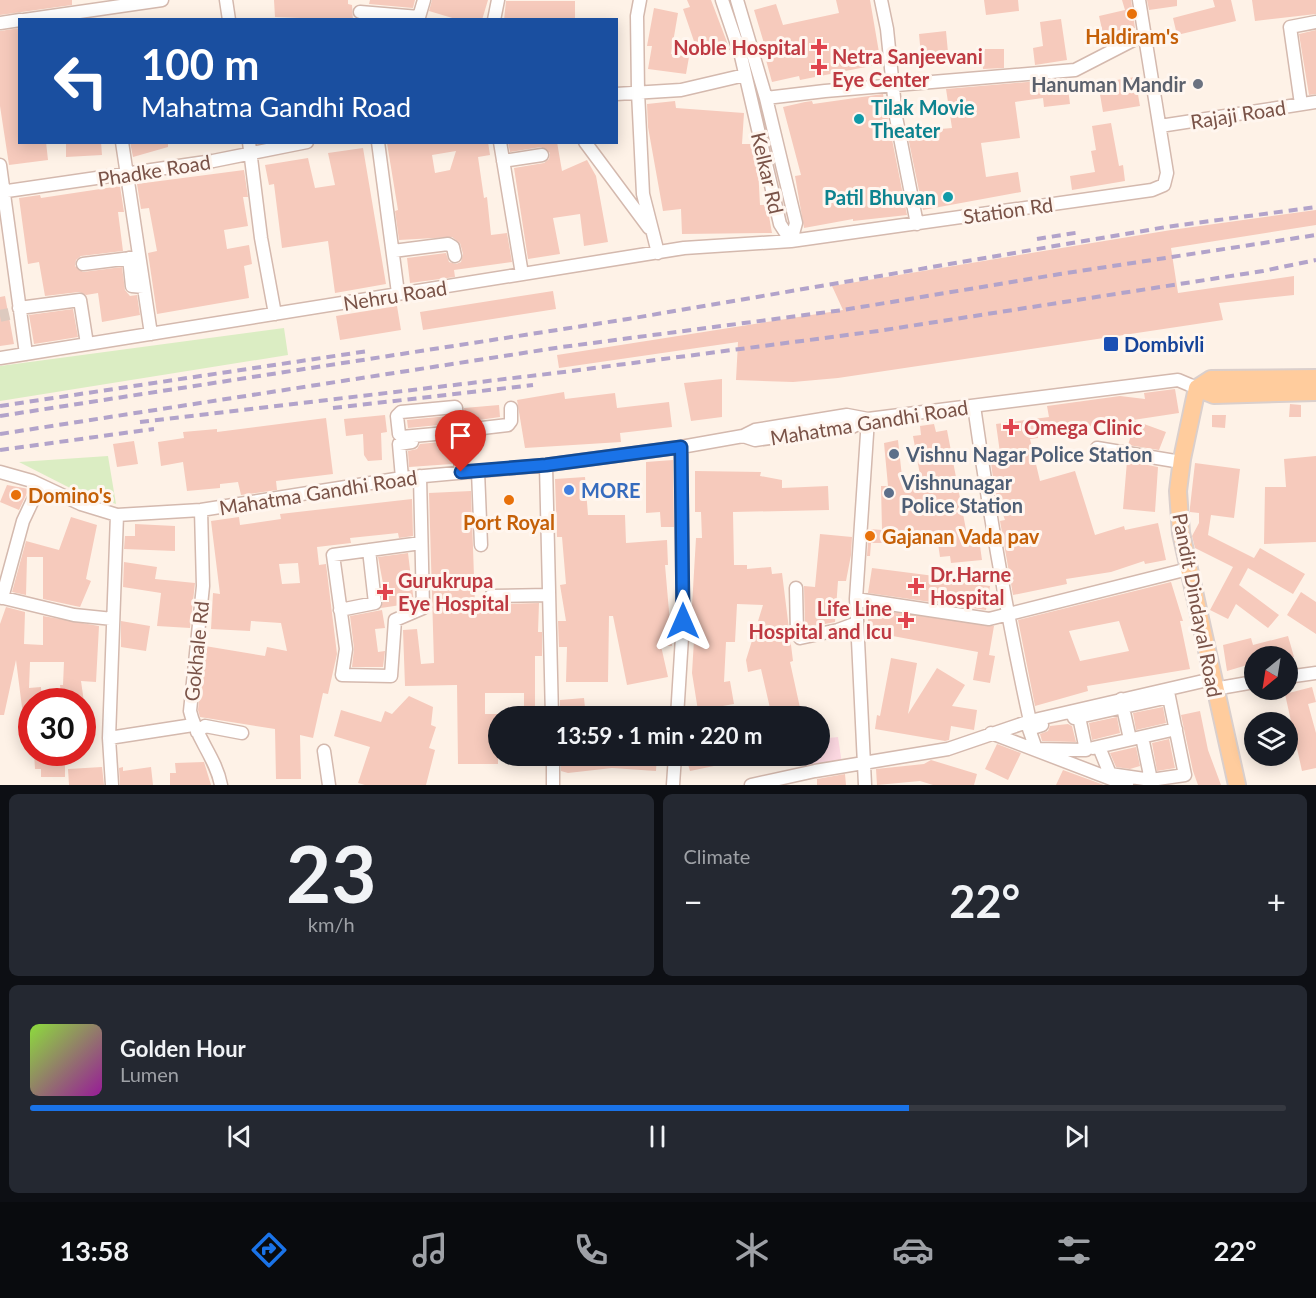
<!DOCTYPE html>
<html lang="en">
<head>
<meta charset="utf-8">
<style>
	body { margin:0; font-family:Lato,sans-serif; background:#242831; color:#f1f3f6; height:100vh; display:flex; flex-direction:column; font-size:22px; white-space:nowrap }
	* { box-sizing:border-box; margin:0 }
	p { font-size:20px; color:#9ea1a6 }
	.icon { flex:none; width:33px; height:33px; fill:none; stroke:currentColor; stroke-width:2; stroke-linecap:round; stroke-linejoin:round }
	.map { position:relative; height:785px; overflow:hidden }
	.drawer { display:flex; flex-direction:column; gap:9px; padding:9px; background:#0d0f14; flex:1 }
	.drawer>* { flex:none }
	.guide { position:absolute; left:18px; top:18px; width:600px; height:126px; border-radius:0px; box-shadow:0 3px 15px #0003; background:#1a4fa0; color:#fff; overflow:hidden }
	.needle { width:39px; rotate:210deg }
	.buttons { position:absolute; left:1244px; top:646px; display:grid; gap:12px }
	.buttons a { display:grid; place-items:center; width:54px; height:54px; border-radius:50%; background:#171b24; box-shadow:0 3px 15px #0003; font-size:30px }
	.speed { position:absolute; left:18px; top:688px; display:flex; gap:12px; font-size:30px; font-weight:700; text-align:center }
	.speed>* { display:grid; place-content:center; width:78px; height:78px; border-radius:50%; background:#171b24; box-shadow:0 3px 15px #0003; line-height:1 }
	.speed .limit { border:9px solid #d22; background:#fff; color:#111 }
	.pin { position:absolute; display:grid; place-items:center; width:51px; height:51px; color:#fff; margin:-62px -26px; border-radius:50% 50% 50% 0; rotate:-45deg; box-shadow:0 0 6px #0007 }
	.pin .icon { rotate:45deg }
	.me { position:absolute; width:66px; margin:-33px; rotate:0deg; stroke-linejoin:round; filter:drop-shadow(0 0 4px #0008) }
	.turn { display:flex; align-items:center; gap:21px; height:126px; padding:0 24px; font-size:27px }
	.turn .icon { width:78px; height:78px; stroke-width:2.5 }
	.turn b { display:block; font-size:42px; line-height:51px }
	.big { font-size:45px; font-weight:700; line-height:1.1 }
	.drawer .card { flex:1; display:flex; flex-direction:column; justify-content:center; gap:9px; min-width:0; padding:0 21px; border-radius:9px; background:#242831 }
	.drawer .dial { align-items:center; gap:0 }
	.dial b { font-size:78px; line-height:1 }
	.song { display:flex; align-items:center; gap:18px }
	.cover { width:72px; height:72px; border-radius:9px; background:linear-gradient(135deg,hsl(90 70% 55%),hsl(300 70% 35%)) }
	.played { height:6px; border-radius:3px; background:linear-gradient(90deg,#1a73e8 70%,#363941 70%) }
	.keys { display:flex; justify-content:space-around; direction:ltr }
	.heat { display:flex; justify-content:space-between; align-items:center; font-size:33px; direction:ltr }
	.drawer .tiles { flex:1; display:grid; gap:9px; grid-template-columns:1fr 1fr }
	.card:last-child { grid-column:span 2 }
	.trip { position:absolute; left:488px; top:706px; width:342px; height:60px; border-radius:30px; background:#171b24; box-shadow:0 3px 15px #0003; font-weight:700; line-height:60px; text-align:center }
	.dock { display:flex; height:96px; justify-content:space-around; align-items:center; background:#090b0e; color:#9ea1a6 }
	.dock .icon { width:42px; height:42px }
	.dock .active { color:#1a73e8 }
	.dock b { font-size:27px; color:#f1f3f6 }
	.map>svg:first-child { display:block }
	.medical { fill:#fdd9e2 }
	.green { fill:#dbedc3 }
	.building { fill:#f6cabc; fill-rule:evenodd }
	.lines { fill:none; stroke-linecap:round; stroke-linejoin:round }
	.minor-tunnel { stroke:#ddcabf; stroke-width:12; stroke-dasharray:12 6; stroke-linecap:butt }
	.minor-casing { stroke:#d4b9ae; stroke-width:15 }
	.major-casing { stroke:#dacfcc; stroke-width:20 }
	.minor { stroke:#fff; stroke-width:12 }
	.major { stroke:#ffcc9d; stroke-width:16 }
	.rail { stroke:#b2a3ca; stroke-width:4; stroke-dasharray:9 6; stroke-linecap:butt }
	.route-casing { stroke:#114b97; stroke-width:15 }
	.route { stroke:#1a73e8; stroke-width:10 }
	.food-dot { fill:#e8710a; stroke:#fff6ef; stroke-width:2 }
	.health-dot { fill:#e0444e; stroke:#fff6ef; stroke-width:2 }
	.worship-dot { fill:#6b7280; stroke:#fff6ef; stroke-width:2 }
	.culture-dot { fill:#0f9aa8; stroke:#fff6ef; stroke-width:2 }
	.transit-dot { fill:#1a4fb4; stroke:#fff6ef; stroke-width:2 }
	.service-dot { fill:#5c6f8a; stroke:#fff6ef; stroke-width:2 }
	.shop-dot { fill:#3f7fe0; stroke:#fff6ef; stroke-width:2 }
	.labels { text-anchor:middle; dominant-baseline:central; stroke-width:6; stroke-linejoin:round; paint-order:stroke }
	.food-label { font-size:20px; font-weight:bold; fill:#c56008; stroke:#fff6ef }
	.health-label { font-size:20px; font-weight:bold; fill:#be3a42; stroke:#fff6ef; text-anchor:start }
	.worship-label { font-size:20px; font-weight:bold; fill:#5b616d; stroke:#fff6ef; text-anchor:end }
	.culture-label { font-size:20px; font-weight:bold; fill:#0d838f; stroke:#fff6ef; text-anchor:start }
	.street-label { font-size:20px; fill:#7a5348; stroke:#fff6ef }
	.transit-label { font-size:20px; font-weight:bold; fill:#164399; stroke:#fff6ef; text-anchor:start }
	.service-label { font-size:20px; font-weight:bold; fill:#4e5e75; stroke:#fff6ef; text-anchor:start }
	.shop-label { font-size:20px; font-weight:bold; fill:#366cbe; stroke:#fff6ef; text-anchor:start }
</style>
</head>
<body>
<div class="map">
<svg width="1316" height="785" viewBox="0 0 1316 785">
	<rect width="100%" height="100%" fill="#fef2e7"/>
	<path class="medical" d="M838 737 842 764 805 769 803 757 819 756V739Z"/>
	<path class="green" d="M284 328 288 355 0 401V366Z
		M108 456 116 504 70 488 19 462Z"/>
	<path class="building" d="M0 0H72V5L0 15Z
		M274 0H348V4L352 5 353 20 275 17Z
		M370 0H415L413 8 369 4Z
		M432 0H488L482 20H459L429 11Z
		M687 0H711L730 50 698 53 683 9 690 7Z
		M836 0H870L881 64 800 80 799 76 772 82 766 60H769L754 10 776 4 783 25 839 13Z
		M984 0H1018L1019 11 986 15Z
		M1122 0H1131L1135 28 1126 30 1127 34 1104 38 1099 16 1125 10Z
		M1147 0H1177V6L1149 10Z
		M1213 0H1231L1236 21 1177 35 1173 18 1215 7Z
		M1252 0H1316V14L1255 21Z
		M506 1H575V20H504Z
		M654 8 678 13 671 54 689 57 686 74 648 69 652 46H647Z
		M1061 19 1067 60 1035 65 1033 48 1043 46 1040 22Z
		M20 28V142H46L48 160 9 165 0 106V31Z
		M1316 30V94L1309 95 1299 34Z
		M946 31 949 63 922 66 919 34Z
		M982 49H1004V68L983 69Z
		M1135 77 1140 106 1103 112 1098 83Z
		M1061 79V82L1067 81 1070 104 1044 107 1043 98 1015 102 1020 138 981 143 986 177 1018 172 1021 192 923 210 907 132 952 128 946 89Z
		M883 94 907 215 853 221V219L804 228 795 176 801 175 783 107 805 102 812 101 813 104Z
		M675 101 676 108 744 113 742 144H753L758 168 760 205H767L772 233 682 234 681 209 663 211 648 127 647 104Z
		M1111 123 1119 166 1123 165 1125 181 1072 190 1070 176 1095 172 1091 151 1096 150 1092 126Z
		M66 142H101L102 155 66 157Z
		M130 142H168V147L133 157Z
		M488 142 490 155 478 157 484 198 487 197 491 235 507 233 512 262 454 270 455 277 410 283 407 258 446 253 449 262 456 264 461 262 463 254 460 243 452 237 399 240 395 211 398 210 387 143ZM456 151 450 170 435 173 432 155Z
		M508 142H557L562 171 587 160 596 176 608 242 584 246 580 214 553 218 560 254 528 259 514 168 544 163 549 159 550 153 541 147 510 152Z
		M363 148 386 284 335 293 328 241 282 248 274 184 269 185 265 165 308 158 315 188 335 185 328 153Z
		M244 170 248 197H243L248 226 224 230 227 249 249 245 252 264 244 266 249 298 157 314 148 253 157 251 149 208 141 209 137 184Z
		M120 186 124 212H118L123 251 81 256 76 260 75 266 83 272 122 267 125 290 130 296 137 295 140 315 102 322 98 293 86 295 79 292 45 296 39 262 28 264 19 198 40 195 41 198Z
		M1316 210V225L1171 248 1178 293 1294 276V295L1219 303 1223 320 838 378 793 382 736 380 738 342 559 368 557 355 843 310 832 286 1171 230Z
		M553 291 556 309 423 330 420 312Z
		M5 296 14 344 0 346V297Z
		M397 306 401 330 340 340 336 316Z
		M73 309 78 337 34 344 29 315Z
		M722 379V417L691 421 684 383Z
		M1175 389 1179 413 1133 420 1166 432 1159 450 1128 445 1135 422 1061 429V432L1038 435V438L1030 439 1040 481 1075 471 1095 535 1124 526 1125 530 1158 523 1166 560 1145 564 1144 561 1111 572 1066 579 1067 584 1013 595 1000 521 1005 520 995 492 990 456 1000 453 996 424 1049 417 1047 406 1120 396 1145 399 1144 393Z
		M564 392 565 399 615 393 617 408 669 402 672 427 620 433 621 442 525 448 517 400Z
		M1290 404 1301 405V417H1289Z
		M499 405 500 417 465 422 464 408Z
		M385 415 387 432 381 433 382 460 368 461 364 455 363 434 346 436 344 419Z
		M1212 415H1226L1225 428 1212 427Z
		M448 416 449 424 408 428 407 420Z
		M326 418 333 474 276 481 277 490 241 495 238 482 220 484V488L187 491 183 462 161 466 158 442 184 438 183 432 217 429V432Z
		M934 424 936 432 947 430 968 540 979 539 982 560 951 563 950 556 940 557 938 543H871L870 556H867L869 529 882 530 881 486H888L884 443 898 440 903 486H922L913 436 921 435 920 426Z
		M134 441 138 464 117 467 113 444Z
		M450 441 452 464 409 467 408 451 417 449 420 444Z
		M1316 456V542L1264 544 1265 487H1286L1284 459Z
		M673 460 674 527H661L660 512 646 513V462Z
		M1127 461 1158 467 1155 512 1123 509Z
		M1195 463 1240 469 1234 518 1211 515 1208 535 1254 558 1260 548 1305 574 1293 594 1248 568 1239 585 1279 615 1268 628 1236 604 1228 619 1210 610 1233 567 1195 548 1192 536 1199 523V513L1190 512V507Z
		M695 471 761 472 760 476 782 480V488L828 486 829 510 733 512 734 565H747V569L771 567 772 574 782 573 793 661 790 662 802 717H772L761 669 748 672 746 660 763 605 737 604 735 642H726L724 682 730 681 734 704 717 707 719 717H699L692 673 694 640H690L696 538H702L701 512H695Z
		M585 477 588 515H625L626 543 667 540 668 565H665L672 646H661L668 677 627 685 613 616H609L608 682H566L567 647H559L558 621H566L560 585 566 584 562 537H557L555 479Z
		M7 485 29 489 19 510 0 502Z
		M471 491 475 605 539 603 538 632H542V656H535V717H524V693H485V714H498V764H458L457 685 405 686 403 630 417 629 421 664 434 663 429 493Z
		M412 499 413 536 399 538 398 533 350 538 351 543 317 547 319 565 326 564 337 654 328 694 323 693 313 738 300 735 301 779H276L275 729 200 717 198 710 205 646 265 656 267 647 287 651 281 623 251 621 250 631 211 629 213 593 220 594 211 521 239 517 240 525 281 519 280 514ZM298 563 300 583 282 584 279 564Z
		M71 517 97 525 86 579 91 581 80 607 43 599V557H27L26 595 12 592 26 541 59 550Z
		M135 524 175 526V551L124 549 125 536H135Z
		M820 534 852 537 851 555 846 581H838L835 622 805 628 804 586 815 587Z
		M408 553 414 603 381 608 385 594 378 557Z
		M124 562 157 567 155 579 195 583 190 628 157 626 161 593 123 587Z
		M872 568 958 579V582L990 586 986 610 868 593Z
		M1171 582 1183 621H1180L1190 669 1087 686 1088 691 1035 706 1018 620ZM1119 621 1129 651 1080 661 1069 631Z
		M1301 592 1316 602V634L1287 615Z
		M6 607 25 612 24 644 43 645V616L99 626 96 682 81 681 84 702H62L60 685H63L64 662H30L29 688 41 687 42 702H32V731H25L16 660 4 715H0V624Z
		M870 609 994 626 989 655 995 656 990 683 973 680 978 652 866 631Z
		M382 610 385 628 375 629 378 652 385 651 383 667H352L354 648 350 616Z
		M121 621 150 626 146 651 121 647Z
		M1288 636 1294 657H1254V663L1227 671 1223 645 1251 638 1253 645Z
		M891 658 917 663 908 714 937 668 965 685 952 706 977 710 974 730 951 726 949 740 945 741 875 729 877 715 880 716Z
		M1312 687 1316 702 1308 704 1316 733V768L1302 771 1285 694Z
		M409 696 433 707 431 725 436 727 429 748 435 750 426 785H365L358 783 370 747 334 736 341 710 381 722 385 711 392 714Z
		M584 698 586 717H560V700Z
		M1163 707 1166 723 1136 730 1133 713Z
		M1200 711 1208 750 1221 785H1198L1193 771 1181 715Z
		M1117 717 1120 733 1092 740 1089 723Z
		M1068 724 1072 726 1076 742 1042 741 1040 734 1048 731 1050 726Z
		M1169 739 1175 768 1157 771 1152 743Z
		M997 744 1021 753 1008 780 985 769Z
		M1136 747 1140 766 1130 769 1116 767 1110 753Z
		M34 753H65V777H41V769H35Z
		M561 756H657L656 771 612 768 568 773 561 771Z
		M696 756H712L714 766 690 771 686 758Z
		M931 760 977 774 974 785H933L920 781 877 785 876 769 924 764Z
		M204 762 211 785H170V773H176L175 763Z
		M102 767 104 785H69L68 769Z
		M123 767V771L151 767 153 785H120L119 768Z
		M1063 770 1104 785H1056Z
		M845 774 846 785H817V779Z"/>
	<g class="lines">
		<path class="minor-tunnel" d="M0 316 9 314"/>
		<g class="minor-casing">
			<path id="minor" d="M226 0 229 20
				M640 0 637 16 638 92 643 194 658 253
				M722 0 741 56 780 224 791 241
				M737 0 766 98 796 223 791 241
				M881 0 887 29 896 117 917 224
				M360 12 419 17 424 0
				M24 20 162 0
				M494 20 498 0
				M0 23 20 20
				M616 94 681 90 745 75
				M766 98 825 91 1075 70 1145 34
				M1301 104 1290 27 1316 22
				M1160 126 1316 102
				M122 142 151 334
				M249 142 261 238 275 314
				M378 142 398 293
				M500 142 522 274
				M585 142 649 228
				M503 161 542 155
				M0 165 26 354
				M0 192 213 161 307 142
				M393 251 448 244 453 247 455 256
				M129 258 132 286 144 287
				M83 264 139 257
				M19 308 80 300 87 344
				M0 358 684 248 791 241 1152 190 1164 185 1167 173 1139 0
				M974 406C989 512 1007 617 1030 721
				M457 432 402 437 399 434 397 416 401 412 455 407 456 408 461 472
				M743 436 755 430 847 415 868 419
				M458 438 465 430 508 425 511 421V408
				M1097 448 1181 462
				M546 465 552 717
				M478 471 481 545
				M0 472 32 481 81 504 117 515 201 510 402 478 546 465 681 447 743 436 755 440 852 427 868 419 1178 380 1197 388
				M420 476 423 608 395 620 391 676 342 675 346 649 333 555 421 543
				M402 478 399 444 412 442
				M201 510 203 586 190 711C196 738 216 758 221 785
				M796 588 797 633 800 638 838 630 857 623
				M491 596 549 595
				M0 597 74 615 113 619
				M2 598 23 521 40 485
				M856 599 989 619 1188 569
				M340 610 375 603 369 550
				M1287 677 1316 673
				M1214 689 1254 682
				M1121 699 1130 739
				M677 717 683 621 681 447
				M1074 718 1169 697
				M1042 725 1029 729 1036 749 1086 750 1079 717
				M197 732 205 726 242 733
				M991 733 1127 785
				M1142 737 1151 780
				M109 738 193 725
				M1099 747 1110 774 1151 780 1185 775 1168 692
				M1093 748 1176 729
				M324 751 329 785
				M553 756V785
				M112 785 109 738 117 515
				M673 785 675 756
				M751 785 815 771 948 749 1030 721 1212 679
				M865 785 856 599 868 419"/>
		</g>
		<g class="major-casing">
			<path id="major" d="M1197 388 1182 459 1178 491 1181 533 1237 785
				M1197 388 1211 379 1316 378
				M1197 388 1214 395 1316 392"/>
		</g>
		<use href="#minor" class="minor"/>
		<use href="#major" class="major"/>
		<path class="rail" d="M1037 239 1081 232
			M0 406 368 351
			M333 408 533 385
			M0 416 628 319 1166 227 1316 207
			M140 422 556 373 878 331 1263 271 1316 260
			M0 434 562 347 843 310 1060 274 1316 235
			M0 450 154 429"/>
	</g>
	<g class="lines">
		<g class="route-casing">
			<path id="route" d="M461 472 546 465 681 447 683 621"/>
		</g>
		<use href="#route" class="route"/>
	</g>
	<g class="food-dot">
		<circle cx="1132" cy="14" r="6"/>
		<circle cx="16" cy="495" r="6"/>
		<circle cx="509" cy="500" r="6"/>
		<circle cx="870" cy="536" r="6"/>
	</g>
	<g class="health-dot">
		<path d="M816 38h6v6h6v6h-6v6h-6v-6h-6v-6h6z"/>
		<path d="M816 58h6v6h6v6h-6v6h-6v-6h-6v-6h6z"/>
		<path d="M1008 418h6v6h6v6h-6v6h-6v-6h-6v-6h6z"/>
		<path d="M913 577h6v6h6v6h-6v6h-6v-6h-6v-6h6z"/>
		<path d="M382 583h6v6h6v6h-6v6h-6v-6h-6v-6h6z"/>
		<path d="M903 611h6v6h6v6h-6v6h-6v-6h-6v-6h6z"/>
	</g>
	<circle class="worship-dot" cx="1198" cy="84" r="6"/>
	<g class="culture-dot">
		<circle cx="859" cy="119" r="6"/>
		<circle cx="948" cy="197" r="6"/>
	</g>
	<rect class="transit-dot" x="1103" y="336" width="16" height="16" rx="3"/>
	<g class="service-dot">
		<circle cx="894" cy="454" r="6"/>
		<circle cx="889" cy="493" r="6"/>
	</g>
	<circle class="shop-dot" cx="569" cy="490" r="6"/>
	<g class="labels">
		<g class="food-label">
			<text x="1132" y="36">Haldiram's</text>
			<text x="28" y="495" text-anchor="start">Domino's</text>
			<text x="509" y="522">Port Royal</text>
			<text x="882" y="536" text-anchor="start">Gajanan Vada pav</text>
		</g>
		<g class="health-label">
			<text x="806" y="47" text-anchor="end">Noble Hospital</text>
			<text x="832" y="56">Netra Sanjeevani<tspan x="832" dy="23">Eye Center</tspan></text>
			<text x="1024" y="427">Omega Clinic</text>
			<text x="930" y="574">Dr.Harne<tspan x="930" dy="23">Hospital</tspan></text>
			<text x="398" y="580">Gurukrupa<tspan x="398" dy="23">Eye Hospital</tspan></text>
			<text x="892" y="608" text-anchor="end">Life Line<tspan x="892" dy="23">Hospital and Icu</tspan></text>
		</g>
		<g class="worship-label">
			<text x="1186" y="84">Hanuman Mandir</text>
		</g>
		<g class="culture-label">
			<text x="871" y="107">Tilak Movie<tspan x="871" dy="23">Theater</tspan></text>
			<text x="936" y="197" text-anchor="end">Patil Bhuvan</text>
		</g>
		<g class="street-label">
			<text transform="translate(1238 114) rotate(-9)">Rajaji Road</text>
			<text transform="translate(154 170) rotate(-9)">Phadke Road</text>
			<text transform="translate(768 173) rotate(77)">Kelkar Rd</text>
			<text transform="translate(1008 210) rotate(-8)">Station Rd</text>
			<text transform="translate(395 295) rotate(-9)">Nehru Road</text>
			<text transform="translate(869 422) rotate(-9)">Mahatma Gandhi Road</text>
			<text transform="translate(318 492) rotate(-9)">Mahatma Gandhi Road</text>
			<text transform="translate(1198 605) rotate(79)">Pandit Dindayal Road</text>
			<text transform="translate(196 651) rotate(-84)">Gokhale Rd</text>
		</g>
		<g class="transit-label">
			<text x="1124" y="344">Dombivli</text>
		</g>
		<g class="service-label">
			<text x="906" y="454">Vishnu Nagar Police Station</text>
			<text x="901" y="482">Vishnunagar<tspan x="901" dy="23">Police Station</tspan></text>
		</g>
		<g class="shop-label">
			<text x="581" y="490">MORE</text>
		</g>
	</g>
</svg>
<div class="buttons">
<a><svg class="needle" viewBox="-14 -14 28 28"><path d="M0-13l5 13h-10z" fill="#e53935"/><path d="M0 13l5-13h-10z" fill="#9ea1a6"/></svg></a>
<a><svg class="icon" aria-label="layers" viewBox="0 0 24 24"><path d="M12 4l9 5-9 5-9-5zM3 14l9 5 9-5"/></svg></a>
</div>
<div class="speed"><div class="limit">30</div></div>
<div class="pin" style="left:461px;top:472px;background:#d93025"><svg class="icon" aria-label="arrive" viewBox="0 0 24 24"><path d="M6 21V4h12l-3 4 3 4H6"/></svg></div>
<svg class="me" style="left:683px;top:621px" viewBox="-20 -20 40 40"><path d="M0-17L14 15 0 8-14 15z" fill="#1a73e8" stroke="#fff" stroke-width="4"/></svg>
<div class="trip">13:59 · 1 min · 220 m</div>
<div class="guide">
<div class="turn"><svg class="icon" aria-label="left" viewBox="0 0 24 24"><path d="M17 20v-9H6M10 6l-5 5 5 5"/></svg><div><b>100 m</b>Mahatma Gandhi Road</div></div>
</div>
</div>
<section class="drawer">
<div class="tiles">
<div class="card dial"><b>23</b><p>km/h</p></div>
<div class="card"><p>Climate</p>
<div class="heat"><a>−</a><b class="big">22°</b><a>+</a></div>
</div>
<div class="card">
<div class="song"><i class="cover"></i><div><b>Golden Hour</b><p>Lumen</p></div></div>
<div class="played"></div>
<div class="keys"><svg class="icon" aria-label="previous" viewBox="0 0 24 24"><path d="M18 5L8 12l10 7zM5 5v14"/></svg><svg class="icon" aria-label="pause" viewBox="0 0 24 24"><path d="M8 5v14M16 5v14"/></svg><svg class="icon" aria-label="next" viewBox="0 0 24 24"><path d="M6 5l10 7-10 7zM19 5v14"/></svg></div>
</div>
</div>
</section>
<nav class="dock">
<b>13:58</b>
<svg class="icon active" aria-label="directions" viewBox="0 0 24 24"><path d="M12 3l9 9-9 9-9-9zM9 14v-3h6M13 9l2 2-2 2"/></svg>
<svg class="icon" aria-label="music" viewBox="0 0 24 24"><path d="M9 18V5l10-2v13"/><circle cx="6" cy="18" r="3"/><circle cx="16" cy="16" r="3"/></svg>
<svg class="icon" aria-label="phone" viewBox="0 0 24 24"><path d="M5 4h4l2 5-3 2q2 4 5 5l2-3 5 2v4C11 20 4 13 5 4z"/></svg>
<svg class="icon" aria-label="climate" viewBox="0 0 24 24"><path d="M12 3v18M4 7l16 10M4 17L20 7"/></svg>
<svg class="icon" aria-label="car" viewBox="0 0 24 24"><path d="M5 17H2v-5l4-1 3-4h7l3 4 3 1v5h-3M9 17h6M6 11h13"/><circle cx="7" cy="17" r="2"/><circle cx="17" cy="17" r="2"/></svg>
<svg class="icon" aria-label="filters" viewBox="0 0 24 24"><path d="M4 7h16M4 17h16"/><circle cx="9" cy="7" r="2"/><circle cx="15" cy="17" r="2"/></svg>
<b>22°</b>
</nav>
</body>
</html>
